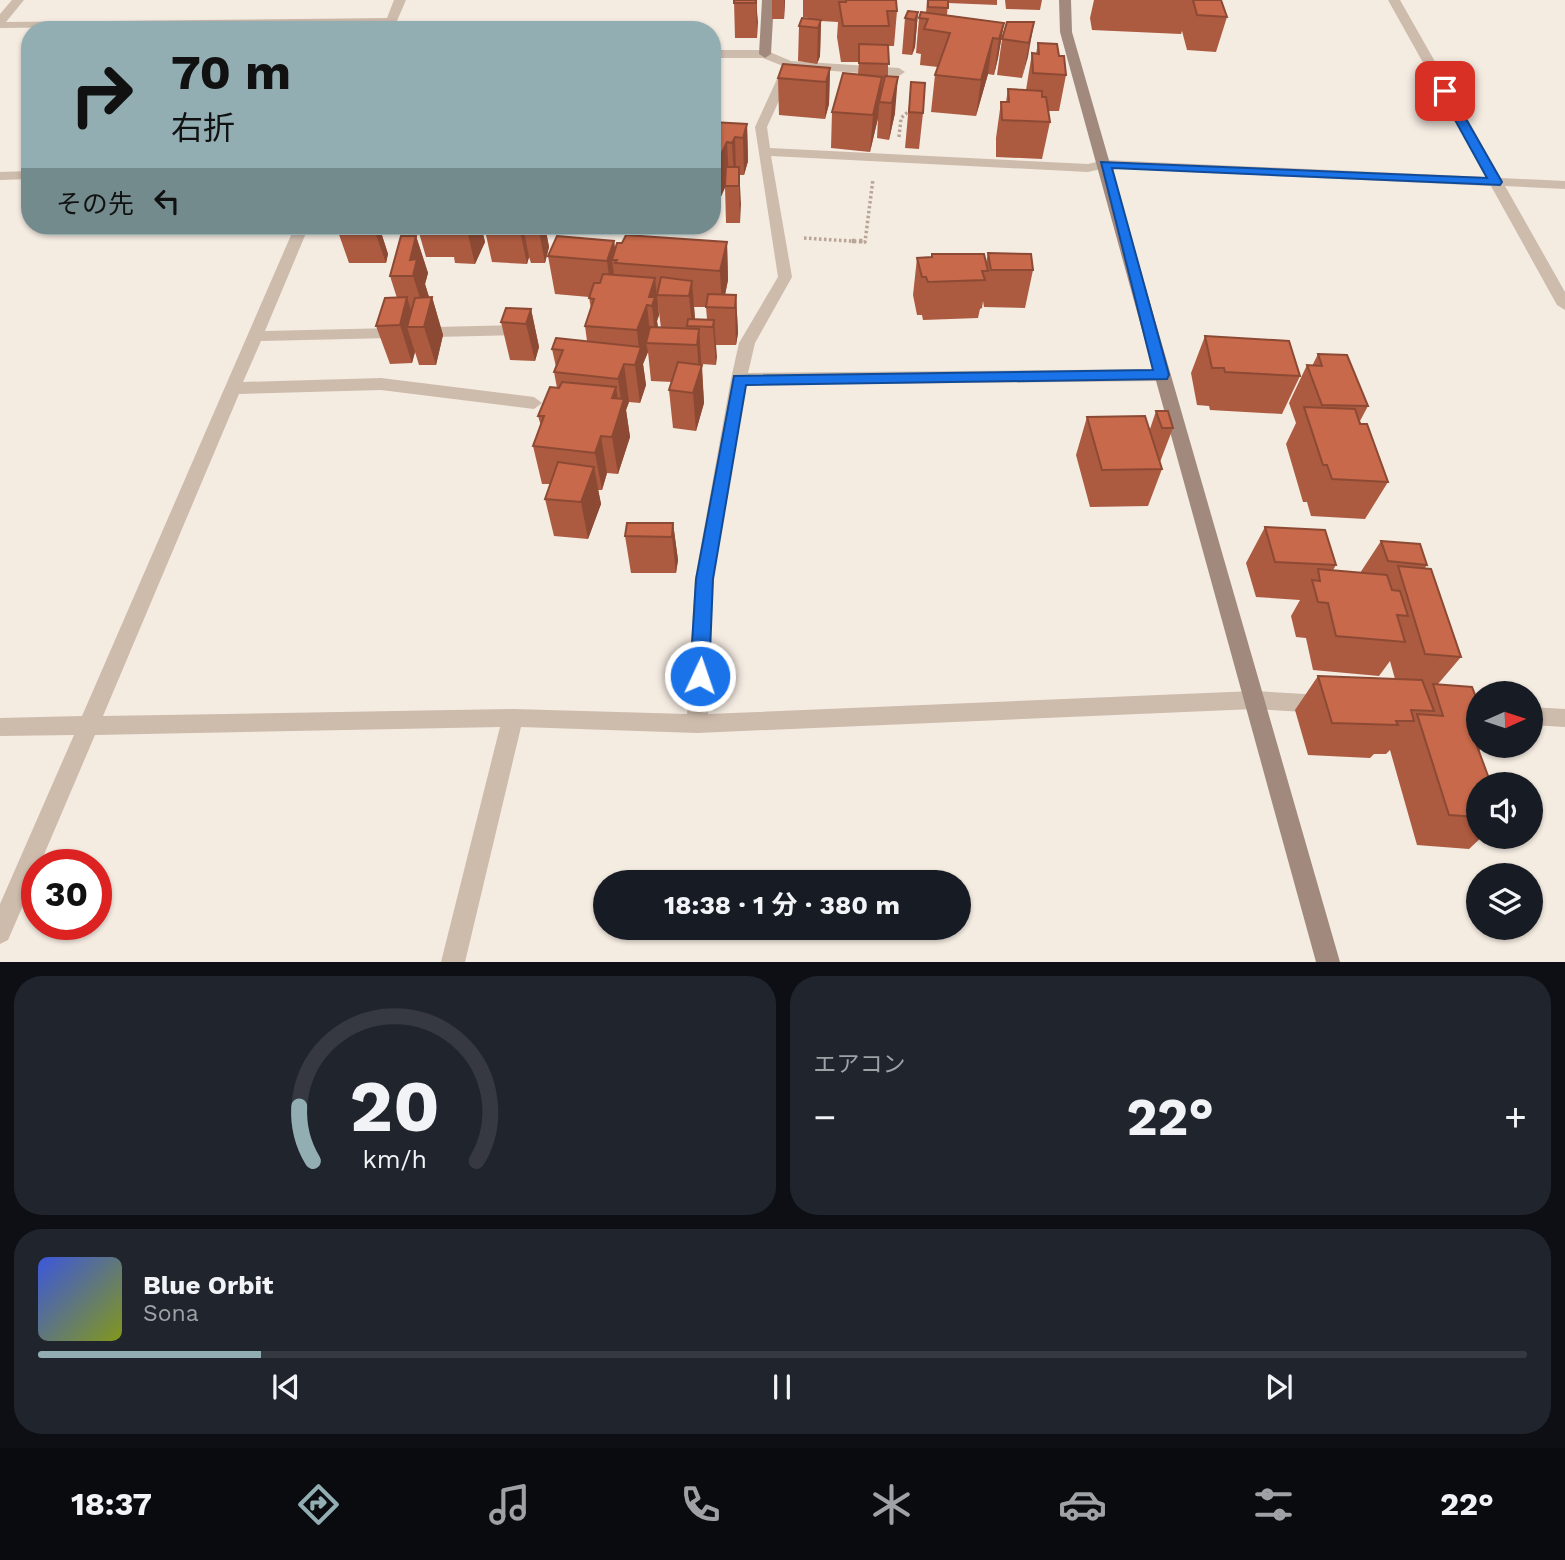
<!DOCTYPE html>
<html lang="ja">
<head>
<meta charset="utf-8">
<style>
	body { margin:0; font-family:"Work Sans","Noto Sans JP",sans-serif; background:#20242c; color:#f1f3f6; height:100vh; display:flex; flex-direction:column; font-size:26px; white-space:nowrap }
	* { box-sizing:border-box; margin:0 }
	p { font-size:23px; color:#9ea1a6 }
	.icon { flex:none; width:38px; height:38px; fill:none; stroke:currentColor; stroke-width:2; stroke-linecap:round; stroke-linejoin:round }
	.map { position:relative; height:962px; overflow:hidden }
	.sheet { display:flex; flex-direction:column; gap:14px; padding:14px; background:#0d0f14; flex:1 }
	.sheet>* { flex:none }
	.banner { position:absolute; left:21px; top:21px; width:700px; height:214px; border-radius:28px; box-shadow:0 2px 5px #0004; background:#92aeb2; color:#111; overflow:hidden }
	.needle { width:46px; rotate:87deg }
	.fabs { position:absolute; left:1466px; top:681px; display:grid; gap:14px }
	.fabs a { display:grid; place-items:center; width:77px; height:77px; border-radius:50%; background:#171b24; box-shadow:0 2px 5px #0004; font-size:35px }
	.speed { position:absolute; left:21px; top:849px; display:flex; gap:14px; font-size:35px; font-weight:700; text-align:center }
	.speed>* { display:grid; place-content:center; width:91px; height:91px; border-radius:50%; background:#171b24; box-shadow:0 2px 5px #0004; line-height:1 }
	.speed .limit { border:10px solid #d22; background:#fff; color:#111 }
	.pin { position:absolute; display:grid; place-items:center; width:60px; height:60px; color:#fff; margin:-30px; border-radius:14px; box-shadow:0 4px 10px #0006 }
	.me { position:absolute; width:77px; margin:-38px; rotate:3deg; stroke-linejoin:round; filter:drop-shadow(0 0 5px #0008) }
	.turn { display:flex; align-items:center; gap:24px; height:147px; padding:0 35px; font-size:32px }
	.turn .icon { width:91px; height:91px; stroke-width:2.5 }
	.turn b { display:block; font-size:49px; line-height:60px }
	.then { display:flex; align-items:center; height:66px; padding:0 35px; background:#0003; gap:14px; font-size:26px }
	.big { font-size:52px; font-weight:700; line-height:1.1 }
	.sheet .widget { flex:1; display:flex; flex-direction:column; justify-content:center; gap:10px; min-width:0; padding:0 24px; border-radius:28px; background:#20242c }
	.sheet .dial { align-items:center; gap:0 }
	.dial svg { height:182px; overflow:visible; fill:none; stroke:#363941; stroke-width:7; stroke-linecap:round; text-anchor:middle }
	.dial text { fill:#f1f3f6; stroke:none }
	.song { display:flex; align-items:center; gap:21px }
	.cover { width:84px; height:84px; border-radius:10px; background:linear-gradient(135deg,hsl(230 70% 55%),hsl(70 70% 35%)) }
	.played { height:7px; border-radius:4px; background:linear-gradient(90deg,#92aeb2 15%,#363941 15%) }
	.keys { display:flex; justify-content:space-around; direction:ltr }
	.heat { display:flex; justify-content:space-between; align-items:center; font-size:38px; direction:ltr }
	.sheet .tiles { flex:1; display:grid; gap:14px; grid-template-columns:1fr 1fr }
	.widget:last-child { grid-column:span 2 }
	.trip { position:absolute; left:593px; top:870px; width:378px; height:70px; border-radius:35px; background:#171b24; box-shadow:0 2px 5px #0004; font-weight:700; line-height:70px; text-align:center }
	.dock { display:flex; height:112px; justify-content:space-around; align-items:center; background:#090b0e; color:#9ea1a6 }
	.dock .icon { width:49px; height:49px }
	.dock .current { color:#92aeb2 }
	.dock b { font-size:32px; color:#f1f3f6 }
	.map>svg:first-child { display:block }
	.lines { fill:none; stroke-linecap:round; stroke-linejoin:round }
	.path-far1 { stroke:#b9a596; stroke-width:3.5; stroke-dasharray:2.5 2.5; stroke-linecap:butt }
	.path { stroke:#b9a596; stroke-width:4.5; stroke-dasharray:3.5 3.5; stroke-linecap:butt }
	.street { fill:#cdbbac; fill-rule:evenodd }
	.secondary { fill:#a18a7d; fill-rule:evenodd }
	.wall { fill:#ac5a40; fill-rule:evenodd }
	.shaded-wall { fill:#8c4a34 }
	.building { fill:#c8694b; stroke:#8c4a34; stroke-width:2 }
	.route { fill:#1a73e8; stroke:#114b97; stroke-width:2 }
</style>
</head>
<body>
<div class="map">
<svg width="1565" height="962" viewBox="0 0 1565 962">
	<rect width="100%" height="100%" fill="#f4ebe1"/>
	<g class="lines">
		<path class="path-far1" d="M899 137 901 118 909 111
			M804 238 865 242 873 179"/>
		<path class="path" d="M852 241H865"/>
		<path class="street" d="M12 0H24L6 22 387 18 394 0H406L393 30H381L384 24 0 28V14Z
			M1388 0H1400L1501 178 1565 181V189L1505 186 1565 292V310L1557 305 1491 186 1105 168 1088 172 771 156 792 277 755 343 748 373 1162 369 1170 375 1162 381 746 385 713 579 708 714 1254 691 1322 695 1329 698 1332 704 1329 710 1322 713 1254 709 697 733 521 727 465 962H441L500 727 95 735 40 864H37V873L8 940 0 944V904L74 735 0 736V718L82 716 295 226H309L265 331 524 325 532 330 524 335 261 341 243 382 381 378 534 397 542 403 534 409 381 390 239 394 103 716 513 709 687 714 695 579 731 379 739 343 778 277 755 127 783 66 763 58H712V50H765L791 61 899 68 905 72 899 76 794 68 767 127 770 148 1088 164 1105 160 1487 177Z
			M30 171V179L0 180V172Z
			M1531 707 1565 709V727L1531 725Z"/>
		<path class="secondary" d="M762 0H774L771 54 765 58 759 54Z
			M1059 0H1071L1072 32 1340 962H1316L1060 32Z"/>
	</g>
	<path class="wall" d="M734 0H757V38H735Z
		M772 0H785L784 19H772Z
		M803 0H896L897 11 894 46H888V76L895 113 889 140 877 138 878 118 870 152 831 148 832 112 858 74 859 62H841L837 37 838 22 821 21 820 56 817 64 798 61 799 26 809 19V18L803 17Z
		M927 0H997V5L948 3 947 15 1004 23 998 58 994 75 988 74 976 116 931 112 935 75 938 67 920 65 921 54 916 53 919 18 926 13Z
		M1005 0H1042L1040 10 1006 9Z
		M1094 0H1221L1227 17 1216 52 1187 50 1182 31 1181 34 1092 30 1090 18Z
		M918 12 915 47 912 55 902 54 905 18Z
		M1034 22 1022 78 997 75 1002 39Z
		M1038 43 1059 56 1066 75 1059 111H1048L1050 122 1042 159 996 157V138L1001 102H1006L1008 89 1026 90 1032 53 1036 54Z
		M830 68 829 104 825 119 779 115 778 78Z
		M911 82 923 113 919 149 905 148Z
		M712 98 716 122 747 124 748 161 744 175H740V223H726L725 187 719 201 712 200Z
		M336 226H379L388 254 386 263H349Z
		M417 226H481L485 242 475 264 455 263 454 257H426Z
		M484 226H545L549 247 545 263H531L529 257 527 264 492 262Z
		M416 236 428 273 425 284 429 297H432L443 335 436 365H419L415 352 412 363 390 364 376 326 397 298 390 276Z
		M614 241 615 248 727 242 728 280 725 295H736L738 333 736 345H716V365L702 364 704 403 696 431 673 428 669 390 672 382 651 381 648 352 643 364 646 385 640 403 629 402 626 410 630 437 618 474 607 473 602 490H598L601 504 588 539 554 536 545 499 550 484H542L533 446 541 426 538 416 557 388 554 372 556 367 552 349 587 341 585 326 591 309 589 297 555 294 548 256ZM658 304 661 328 658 327 657 321 659 315ZM694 307H706L707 319H695Z
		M988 253 1033 270 1025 308 984 307 983 301 982 308 980 309 978 318 923 320 922 315H917L913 295 917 258 986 263Z
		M531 309 539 347 535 361 510 360 501 322Z
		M1205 336 1300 376 1282 414 1210 410 1209 406 1197 405 1191 373Z
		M1318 354 1368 406 1360 421 1388 482 1365 519 1311 516 1307 502H1303L1286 444 1296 423 1289 403 1307 365 1312 366Z
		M1156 411 1173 428 1160 462 1162 469 1148 506 1090 507 1076 455 1087 417 1150 429Z
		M673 523 678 560 676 573H631L625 536Z
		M1265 527 1336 565 1333 570 1360 573 1381 541 1427 565 1424 569 1461 657 1438 684 1479 705V746H1484L1479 751V836H1483L1469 849 1417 845 1390 750 1386 754H1374L1370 758 1308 755 1295 710 1318 676 1395 679 1390 661 1379 676 1313 670 1306 638 1296 637 1291 616 1300 600 1256 597 1246 563Z"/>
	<path class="shaded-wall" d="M756 0 758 22 757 38Z
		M784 0H785L784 19Z
		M918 12 915 47 912 55 915 20Z
		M821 20 820 56 817 64 818 28Z
		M1034 22 1028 57 1022 78 1029 43Z
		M1004 23 998 58 994 75 999 39Z
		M993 38 988 74 976 116 981 80Z
		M830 68 829 104 825 119 826 82Z
		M882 77 878 118 870 152 873 115Z
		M898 77 895 113 889 140 892 103Z
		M715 99 717 135 712 140V108Z
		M747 124 748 161 744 175 743 138Z
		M735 137 736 174 734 180 732 143Z
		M727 142 729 179 719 201 717 163Z
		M739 167 741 204 740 223 739 186Z
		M373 226H379L388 254 386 263Z
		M466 226H481L485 242 475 264Z
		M519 226H523L529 257 527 264Z
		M538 226H545L549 247 545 263Z
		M416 236 428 273 425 284 429 297 425 314 413 276 410 260Z
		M614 241 617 263V260H612L616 290 612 299 607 261Z
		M727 242 728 280 722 309 720 271Z
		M655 278 659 315 657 321 659 335 656 343 652 306 649 297Z
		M692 281 695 319 692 326 689 296Z
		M736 295 738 333 736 345 735 308Z
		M407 297 416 327H407L415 352 412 363 400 325Z
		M432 297 443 335 436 365 424 327Z
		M647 305 651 343H646L648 352 643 364 646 385 640 403 635 365 639 351 637 330Z
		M531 309 539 347 535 361 526 324Z
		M714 320 717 357 716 365 713 327Z
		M699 329 704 403 696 431 693 393 699 375 697 345Z
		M624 364 629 402 626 410 630 437 618 474 612 437V398L616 387 620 413 622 406 618 379Z
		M601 436 607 473 602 490 595 453Z
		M594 467 601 504 588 539 581 502Z
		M673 523 678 560 676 573 672 537Z"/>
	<path class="building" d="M734 0H756V3H734Z
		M846 0H896L897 11H887L889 26H843L839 2H846Z
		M928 0H948V8L928 7Z
		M1193 0H1221L1227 17 1197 15Z
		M908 11 918 12 915 20 905 18Z
		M921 12 1004 23 999 39 993 38 981 80 935 75 950 33 924 29 928 19 919 18Z
		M802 18 821 20 818 28 799 26Z
		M1007 22H1034L1029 43 1002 39Z
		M1038 43 1057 44 1059 56H1064L1066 75 1033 73 1032 53 1039 54Z
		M859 44 888 45 889 64 859 63Z
		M783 64 830 68 826 82 778 78Z
		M843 73 882 77 873 115 832 112Z
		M885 76 898 77 892 103 879 102Z
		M911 82 925 83 923 113 909 112Z
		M1008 89 1042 91V97H1046L1050 122 1002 120 1001 102H1009Z
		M712 98 715 99 712 108Z
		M712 122 747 124 743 138 735 137 732 143 727 142 717 163H712Z
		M726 167H739V186H725Z
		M626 235 727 242 720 271 615 263 617 260H612L617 243H622Z
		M401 236H416L410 260 417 259 413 276H390Z
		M557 236 614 241 607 261 548 256Z
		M988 253 1031 254 1033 270H991Z
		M932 254H984L988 271H982L985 280 928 282 926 277H922L917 258 932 257Z
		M603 274 655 278 649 297H655L652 306 647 305 637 330 585 326 594 299 589 298 594 283H600Z
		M661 277 692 281 689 296 657 295Z
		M708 294 736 295 735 308 706 307Z
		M407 297 400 325 376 326 385 298Z
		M432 297 424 327H407L415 298Z
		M506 308 531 309 526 324 501 322Z
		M688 319 714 320 713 327 687 326Z
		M650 327 699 329 697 345 646 343Z
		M1205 336 1289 341 1300 376 1225 372 1224 368H1212Z
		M556 338 641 347 635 365 624 364 618 379 554 372 563 350 552 349Z
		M1318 354 1347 355 1368 406 1322 405 1307 365 1322 366Z
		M678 362 702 365 693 393 669 390Z
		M562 382 616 387 612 398 624 399 612 437 601 436 595 453 533 446 544 416H538L550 387 559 388Z
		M1304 407 1355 409 1360 424H1367L1388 482 1332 479 1327 465H1323Z
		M1156 411H1168L1173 428H1162Z
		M1145 416 1162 469 1102 470 1087 417Z
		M558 462 594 467 581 502 545 499Z
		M627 523H673L672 537 625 536Z
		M1265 527 1325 530 1336 565 1275 562Z
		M1381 541 1420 544 1427 565 1388 561Z
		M1398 566 1431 569 1461 657 1425 654Z
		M1318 569 1387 575 1392 590 1400 591 1408 616 1397 615 1405 642 1336 636 1328 603 1318 602 1312 580 1320 581Z
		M1318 676 1422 680 1434 711 1411 710 1414 721H1396L1398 725 1332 723Z
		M1433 684 1472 687 1479 705V738H1474L1491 784H1479V817L1449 815 1417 714 1443 716Z"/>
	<path class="route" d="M1445 88 1450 91 1502 182 1500 185 1112 168 1169 375 1167 379 746 385 713 579 709 676 706 682H693L690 676 696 579 734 376 1153 370 1101 162 1487 178 1439 91Z"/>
</svg>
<div class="fabs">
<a><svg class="needle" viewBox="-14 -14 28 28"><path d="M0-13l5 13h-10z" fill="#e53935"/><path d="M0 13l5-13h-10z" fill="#9ea1a6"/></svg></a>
<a><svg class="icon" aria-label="sound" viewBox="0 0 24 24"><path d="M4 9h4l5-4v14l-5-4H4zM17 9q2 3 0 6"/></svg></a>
<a><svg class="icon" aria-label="layers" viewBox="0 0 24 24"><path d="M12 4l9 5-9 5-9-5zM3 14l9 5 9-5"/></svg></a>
</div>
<div class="speed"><div class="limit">30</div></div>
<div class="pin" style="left:1445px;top:91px;background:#d93025"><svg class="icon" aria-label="arrive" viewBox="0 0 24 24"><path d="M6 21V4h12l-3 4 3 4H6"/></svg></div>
<svg class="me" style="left:700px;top:676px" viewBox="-20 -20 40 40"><circle r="17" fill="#1a73e8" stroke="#fff" stroke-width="3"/><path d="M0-11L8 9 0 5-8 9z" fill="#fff"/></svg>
<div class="trip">18:38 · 1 分 · 380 m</div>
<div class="banner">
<div class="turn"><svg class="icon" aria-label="right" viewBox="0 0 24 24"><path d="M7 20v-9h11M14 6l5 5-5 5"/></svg><div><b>70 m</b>右折</div></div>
<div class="then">その先<svg class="icon" aria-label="left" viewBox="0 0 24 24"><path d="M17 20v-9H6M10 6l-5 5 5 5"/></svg></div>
</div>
</div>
<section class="sheet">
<div class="tiles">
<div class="widget dial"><svg viewBox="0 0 100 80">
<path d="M14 69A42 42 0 1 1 86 69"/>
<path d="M14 69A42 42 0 0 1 8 45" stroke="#92aeb2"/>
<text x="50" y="56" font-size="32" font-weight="700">20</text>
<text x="50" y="72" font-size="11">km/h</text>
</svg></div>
<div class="widget"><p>エアコン</p>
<div class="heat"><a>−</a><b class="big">22°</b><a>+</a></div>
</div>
<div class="widget">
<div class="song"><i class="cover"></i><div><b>Blue Orbit</b><p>Sona</p></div></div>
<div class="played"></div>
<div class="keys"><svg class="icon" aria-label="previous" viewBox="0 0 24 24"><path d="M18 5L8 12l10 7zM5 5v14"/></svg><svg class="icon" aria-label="pause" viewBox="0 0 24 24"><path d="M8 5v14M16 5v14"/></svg><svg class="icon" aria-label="next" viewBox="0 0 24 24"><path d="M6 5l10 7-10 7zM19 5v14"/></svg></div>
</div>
</div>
</section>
<nav class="dock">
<b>18:37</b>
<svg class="icon current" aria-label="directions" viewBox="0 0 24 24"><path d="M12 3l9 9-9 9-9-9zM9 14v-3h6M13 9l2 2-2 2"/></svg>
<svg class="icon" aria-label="music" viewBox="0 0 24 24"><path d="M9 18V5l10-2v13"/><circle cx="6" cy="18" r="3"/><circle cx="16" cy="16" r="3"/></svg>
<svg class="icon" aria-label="phone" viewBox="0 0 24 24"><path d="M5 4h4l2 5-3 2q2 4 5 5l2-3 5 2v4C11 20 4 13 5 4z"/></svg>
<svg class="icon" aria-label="climate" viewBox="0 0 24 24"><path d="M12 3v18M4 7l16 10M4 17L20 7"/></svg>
<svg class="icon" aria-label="car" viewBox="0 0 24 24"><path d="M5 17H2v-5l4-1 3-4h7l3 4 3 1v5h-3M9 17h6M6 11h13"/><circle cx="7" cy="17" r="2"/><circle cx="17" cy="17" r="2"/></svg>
<svg class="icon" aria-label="filters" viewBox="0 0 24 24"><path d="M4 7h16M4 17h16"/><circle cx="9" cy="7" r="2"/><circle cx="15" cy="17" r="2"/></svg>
<b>22°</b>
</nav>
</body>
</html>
